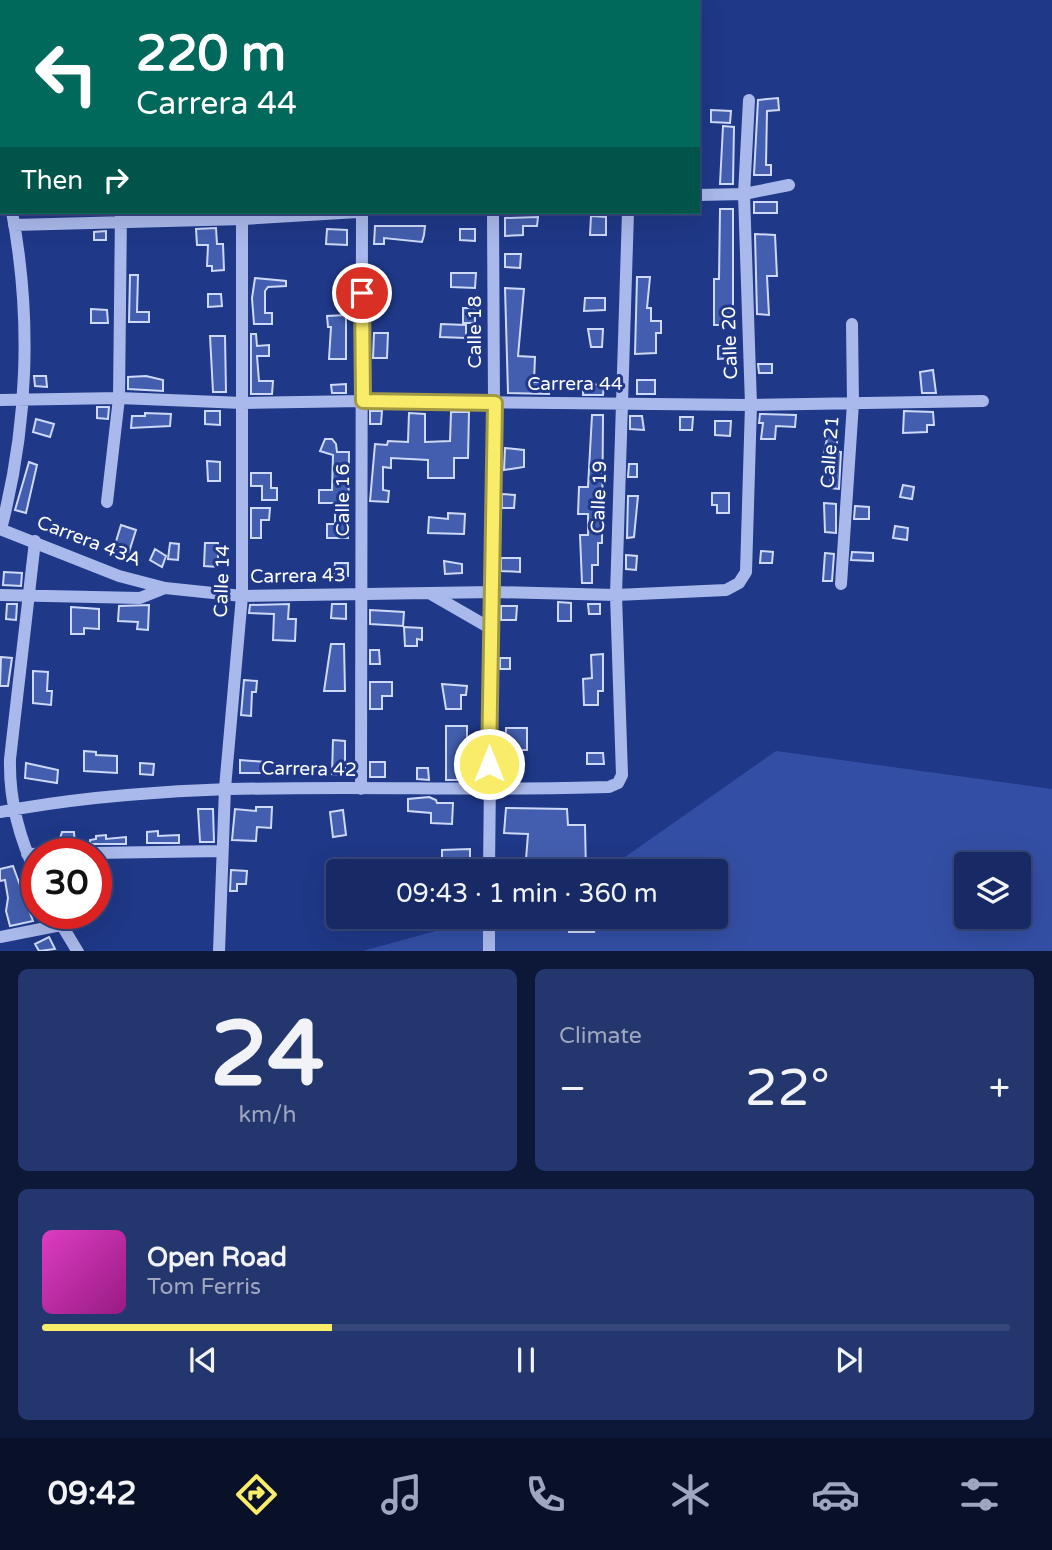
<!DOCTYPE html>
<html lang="en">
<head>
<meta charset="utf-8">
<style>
	body { margin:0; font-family:"Varela Round",sans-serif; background:#24366e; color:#f1f3f6; height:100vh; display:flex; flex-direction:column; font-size:26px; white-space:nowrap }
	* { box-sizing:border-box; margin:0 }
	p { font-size:23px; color:#9ea7bf }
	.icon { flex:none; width:38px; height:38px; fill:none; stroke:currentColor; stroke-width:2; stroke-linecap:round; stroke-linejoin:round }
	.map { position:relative; height:951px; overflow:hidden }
	.side { display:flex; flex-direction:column; gap:18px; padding:18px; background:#0d1738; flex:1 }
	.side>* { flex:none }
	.hud { position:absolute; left:0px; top:0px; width:700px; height:214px; box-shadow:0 7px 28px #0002,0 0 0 2px #364679; background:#00695c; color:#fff; overflow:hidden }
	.buttons { position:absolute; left:954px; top:852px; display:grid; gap:14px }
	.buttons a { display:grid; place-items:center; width:77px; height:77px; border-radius:7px; background:#172a65; box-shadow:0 7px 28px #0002,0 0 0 2px #364679; font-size:35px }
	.speed { position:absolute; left:21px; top:838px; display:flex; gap:14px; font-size:35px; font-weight:700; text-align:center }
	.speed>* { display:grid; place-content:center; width:91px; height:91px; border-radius:50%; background:#172a65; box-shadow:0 7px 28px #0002,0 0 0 2px #364679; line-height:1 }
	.speed .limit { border:10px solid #d22; background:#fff; color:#111 }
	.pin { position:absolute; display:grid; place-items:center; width:60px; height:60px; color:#fff; margin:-30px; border:4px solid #fff; border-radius:50%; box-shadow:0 2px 7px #0007 }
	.me { position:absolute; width:77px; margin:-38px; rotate:0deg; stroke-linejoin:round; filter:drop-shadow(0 0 5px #0008) }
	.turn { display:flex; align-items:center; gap:24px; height:147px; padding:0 21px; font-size:32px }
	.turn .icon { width:91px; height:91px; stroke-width:2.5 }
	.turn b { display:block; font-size:49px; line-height:60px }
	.then { display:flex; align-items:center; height:66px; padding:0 21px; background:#0003; gap:14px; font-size:26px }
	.big { font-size:52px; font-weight:600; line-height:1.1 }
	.side .tile { flex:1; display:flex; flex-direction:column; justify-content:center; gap:10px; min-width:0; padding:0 24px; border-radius:10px; background:#24366e }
	.side .dial { align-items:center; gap:0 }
	.dial b { font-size:91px; line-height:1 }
	.song { display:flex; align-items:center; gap:21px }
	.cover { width:84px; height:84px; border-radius:10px; background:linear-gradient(135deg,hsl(310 70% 55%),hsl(310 70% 35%)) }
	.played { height:7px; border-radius:4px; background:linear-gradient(90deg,#f9ec69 30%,#364679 30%) }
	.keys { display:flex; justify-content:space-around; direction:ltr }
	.heat { display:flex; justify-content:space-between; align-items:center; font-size:38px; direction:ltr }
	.side .tiles { flex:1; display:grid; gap:18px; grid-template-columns:1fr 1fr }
	.tile:last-child { grid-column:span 2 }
	.trip { position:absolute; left:326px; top:859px; width:402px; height:70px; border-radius:7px; background:#172a65; box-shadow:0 7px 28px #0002,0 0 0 2px #364679; font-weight:600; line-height:70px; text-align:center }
	.tab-bar { display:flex; height:112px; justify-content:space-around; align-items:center; background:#091128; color:#9ea7bf }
	.tab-bar .icon { width:49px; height:49px }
	.tab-bar .selected { color:#f9ec69 }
	.tab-bar b { font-size:32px; color:#f1f3f6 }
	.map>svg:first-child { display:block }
	.green { fill:#334fa5; fill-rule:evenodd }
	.building { fill:#435eae; stroke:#ced8f8; stroke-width:2 }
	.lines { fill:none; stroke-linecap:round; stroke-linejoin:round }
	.minor { stroke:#a9b9eb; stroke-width:12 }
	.route-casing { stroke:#a29944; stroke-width:18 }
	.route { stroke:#f9ec69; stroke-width:12 }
	.labels { text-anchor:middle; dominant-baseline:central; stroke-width:6; stroke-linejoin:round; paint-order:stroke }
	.street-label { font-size:19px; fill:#fff; stroke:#1f3887 }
</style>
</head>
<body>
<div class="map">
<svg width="1052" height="952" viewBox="0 0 1052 952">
	<rect width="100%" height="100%" fill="#1f3887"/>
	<path class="green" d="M776 751 1052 789V951L359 952 487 917H716V872L605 871ZM966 864H1018V917H966Z"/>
	<path class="building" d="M778 98 779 110 767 111 766 165H771V175H754L758 100Z
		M711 110 731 111 730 123 711 122Z
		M723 126 734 127 733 184H720Z
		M754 202H777V213H754Z
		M720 209H733V325H714V279H719Z
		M591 216 606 217V235H590Z
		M538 217 537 226H523V235L505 236V218Z
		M375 226H425L424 235 422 242 384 238V244H374Z
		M216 228 217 244H223L224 270 212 271V266H207L208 245H197L196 229Z
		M327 229 347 230V245L326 244Z
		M460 229H475V241L460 240Z
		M106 231V240H94V232Z
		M755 234 775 235 777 276H767L769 315 757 314Z
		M505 254H521L520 268 505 267Z
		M451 273H476L475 288 451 287Z
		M130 275H138L137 312H149V322H129Z
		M637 277H650L647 308H651V321H661V333H656V353L635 354Z
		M255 278 286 281V286L268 287 265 291V313H272V324H254L252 298Z
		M505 288 524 289 518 356 535 357 534 382H549V394L508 393Z
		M208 294H221L222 306 208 307Z
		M585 298H605V310L584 311Z
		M463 308H475V323H463Z
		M91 309 107 310 108 323H91Z
		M346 315V359H329L331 327H328L327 316Z
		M441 324 466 325V338L440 337Z
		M588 329H603L602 347H591Z
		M374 333H388L387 358H373Z
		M251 334H256L257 346 269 345V356H257L259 381H273L272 394H251Z
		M210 336H225L226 392H213Z
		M718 346H733V358L718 359Z
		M758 364H772V373H759Z
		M933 370 936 393H922L920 372Z
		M34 376H46L47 387 35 386Z
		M146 376 163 380V391L128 389V377Z
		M637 380H655V394H637Z
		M346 384V393H332L331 385Z
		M583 384 604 385 603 395H583Z
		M97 407H109L108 419 97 418Z
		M205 411H220V425L205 424Z
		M370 411H382L381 424H370Z
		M904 411 933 412 934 425H927V432L903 433Z
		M451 412H469L468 458H454V478H428V460L391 458V468L383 467V490L389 491 388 502 370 501 375 444 387 445 388 441 408 442 409 413 425 414V442L450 441Z
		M145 413 171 414 170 426 131 428 132 416H145Z
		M760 414 796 415 795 427 776 426 775 439H761L763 423H759Z
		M592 415H603L602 543H598V565H592V583H582L580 535H588V514H578L579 487H588Z
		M630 416H642L644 430 630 429Z
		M680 417H693L692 430H680Z
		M36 419 54 424 50 437 33 432Z
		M715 421H731L730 436 715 435Z
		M828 434H838L836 451 841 452 839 489 830 488 831 463 822 462Z
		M325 439H332L336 444 337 452H349L348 538H327V524H335V503H319V490H332L333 455 320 451Z
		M505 448 524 450V467L504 470Z
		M207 461 220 462V481H208Z
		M29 462 37 465 26 513 15 510Z
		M629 464H637V477H628Z
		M251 473H271V488H277V500H262V486H251Z
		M903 485 914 487 912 499 900 497Z
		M712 493H729V513H717V505H712Z
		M502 494 515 495 514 508H502Z
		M628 496H638L634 537 627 538Z
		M824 503 836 504V533L825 532Z
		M855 506 869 507V519H854Z
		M251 508H270L269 520H261V538H251Z
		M448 513 465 514 464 534 428 533 429 517 448 519Z
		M121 525 136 530 129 552 114 548Z
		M895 526 908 528 907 540 893 538Z
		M170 543 179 544 178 560 168 559Z
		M205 543H218V567L204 566Z
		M155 549 166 556 162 567 150 560Z
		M761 551 773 552 772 563H760Z
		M852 552 873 553V561L851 560Z
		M825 553 834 554 832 581H823Z
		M626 555 637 556 636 570 626 569Z
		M501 558H520V572L501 571Z
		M444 561 462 564V573L445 574Z
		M335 563H348V576H334Z
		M4 572 22 573 21 586 3 585Z
		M558 602 571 603V621H558Z
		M7 604H17L16 620 6 619Z
		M289 604 288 619H296L295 641 273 640 274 614 249 613 250 605Z
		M332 604H346V619L331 618Z
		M588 604H600V614H589Z
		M149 605 148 630 137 629 138 622 118 621 119 606Z
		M501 606H517L516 620H501Z
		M71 607 99 609V629L84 628V634H71Z
		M370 610 404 612 403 626 370 624Z
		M404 627 422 628V640L417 639V646H405Z
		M331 644H344L345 691H324Z
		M370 650H379L380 664H370Z
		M603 654V691H598V705H584L583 679 592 678 591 655Z
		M1 657 12 658 8 686H0Z
		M500 658H510V669H500Z
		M33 671 48 672 47 691H52L51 705 33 703Z
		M244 680 257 681 256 692H252L251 716 241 715Z
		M370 682H392V696H382V709H370Z
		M442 684 467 686 466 695H461V709H446Z
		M446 726H467V780H446Z
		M506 728H527V750H517V776L499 775V760H505Z
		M333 740 345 741V775L332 774Z
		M84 751 96 752V755L117 756V773L84 771Z
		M587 753H603L604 764H587Z
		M240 760 265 762V773H240Z
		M370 762H385V777H370Z
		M26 763 58 770 57 783 25 778Z
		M140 763 154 764 153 775 140 774Z
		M417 768H428L429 780 417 779Z
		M429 797 436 800 437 803H453L452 824 431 823V813L408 811V799Z
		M256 807H272L271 828 257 827 256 841 232 840 235 809 256 811Z
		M506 808 567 809 568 825H585L586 872H525L528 834 504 833Z
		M198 809H213L214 842H200Z
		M343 810 346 835 333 837 330 812Z
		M158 831V836L179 835V843H147V832Z
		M62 832H74L75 845H58Z
		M106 835V839L126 837V844H90V840L96 839V836Z
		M470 849V865L442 866V850Z
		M13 866 33 921 10 926 6 911 8 898 5 880 0 881V869Z
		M231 870 247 871 246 884H237V891H230Z
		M568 917H600L594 932H569Z
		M49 937 55 949 39 951 35 944Z"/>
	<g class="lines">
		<path class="minor" d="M110 0V2
			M242 0 243 2
			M457 0 487 2
			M500 0V2
			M629 0V2
			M258 2 261 0
			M365 2V0
			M0 31 2 56
			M698 195 744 194 789 185
			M14 225 243 219 358 212
			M0 400 119 398 243 403 363 401 751 405 983 401
			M107 502 119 398 121 212
			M0 529 119 576 165 588
			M1 529C28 426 32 317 12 212
			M35 541 10 759C9 800 19 838 37 875
			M841 584 853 403 852 324
			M431 594 490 628
			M0 595 140 598 165 588 242 596 493 592 616 595 726 590 739 583 746 572 751 405 744 194 749 100
			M361 789 362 212
			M0 812C200 774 406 794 609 787L618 783 622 775 616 595 628 212
			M27 854 222 851
			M489 872 494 403 493 212
			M55 914 78 952
			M0 937 61 925
			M219 952 225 788 242 596V212
			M489 952V917"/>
	</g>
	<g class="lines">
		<g class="route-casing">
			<path id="route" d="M362 293 363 401 495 403 489 764"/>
		</g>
		<use href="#route" class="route"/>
	</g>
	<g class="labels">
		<g class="street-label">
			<text transform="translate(475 332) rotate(-90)">Calle 18</text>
			<text transform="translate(730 343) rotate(-92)">Calle 20</text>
			<text x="575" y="384">Carrera 44</text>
			<text transform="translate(830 452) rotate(-86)">Calle 21</text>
			<text transform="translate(599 497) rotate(-88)">Calle 19</text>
			<text transform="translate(343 500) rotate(-90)">Calle 16</text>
			<text transform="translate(89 541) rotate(21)">Carrera 43A</text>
			<text transform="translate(298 576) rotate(-1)">Carrera 43</text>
			<text transform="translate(222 581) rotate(-88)">Calle 14</text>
			<text transform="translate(309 769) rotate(1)">Carrera 42</text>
		</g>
	</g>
</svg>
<div class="buttons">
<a><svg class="icon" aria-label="layers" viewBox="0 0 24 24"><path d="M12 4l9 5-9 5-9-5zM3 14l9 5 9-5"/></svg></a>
</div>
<div class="speed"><div class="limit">30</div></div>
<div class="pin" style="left:362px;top:293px;background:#d93025"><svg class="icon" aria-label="arrive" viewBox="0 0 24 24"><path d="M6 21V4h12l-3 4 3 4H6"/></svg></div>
<svg class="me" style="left:489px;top:764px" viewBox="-20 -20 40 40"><circle r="17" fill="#f9ec69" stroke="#fff" stroke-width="3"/><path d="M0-11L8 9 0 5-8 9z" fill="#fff"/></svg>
<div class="trip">09:43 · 1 min · 360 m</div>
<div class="hud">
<div class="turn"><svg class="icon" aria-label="left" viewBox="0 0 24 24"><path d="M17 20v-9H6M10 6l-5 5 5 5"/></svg><div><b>220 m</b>Carrera 44</div></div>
<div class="then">Then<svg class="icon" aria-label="right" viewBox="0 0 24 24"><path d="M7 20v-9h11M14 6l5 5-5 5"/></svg></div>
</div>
</div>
<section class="side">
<div class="tiles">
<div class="tile dial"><b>24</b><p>km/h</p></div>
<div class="tile"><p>Climate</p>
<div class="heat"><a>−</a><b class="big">22°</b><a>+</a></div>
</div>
<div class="tile">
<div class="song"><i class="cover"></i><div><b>Open Road</b><p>Tom Ferris</p></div></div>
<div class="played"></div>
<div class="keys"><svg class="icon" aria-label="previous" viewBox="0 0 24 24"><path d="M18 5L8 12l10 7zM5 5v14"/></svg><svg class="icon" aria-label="pause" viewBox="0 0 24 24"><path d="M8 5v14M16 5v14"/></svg><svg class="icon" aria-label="next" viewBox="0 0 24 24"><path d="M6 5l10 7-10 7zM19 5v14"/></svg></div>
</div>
</div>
</section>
<nav class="tab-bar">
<b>09:42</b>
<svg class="icon selected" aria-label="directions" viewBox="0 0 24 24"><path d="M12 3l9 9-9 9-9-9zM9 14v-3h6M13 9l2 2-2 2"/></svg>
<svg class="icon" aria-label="music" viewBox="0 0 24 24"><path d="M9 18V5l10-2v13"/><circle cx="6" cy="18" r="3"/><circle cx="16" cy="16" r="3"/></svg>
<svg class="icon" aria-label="phone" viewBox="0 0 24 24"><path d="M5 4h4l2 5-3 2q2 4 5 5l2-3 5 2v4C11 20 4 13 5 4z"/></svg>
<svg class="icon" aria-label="climate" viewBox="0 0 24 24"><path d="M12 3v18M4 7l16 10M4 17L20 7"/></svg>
<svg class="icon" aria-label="car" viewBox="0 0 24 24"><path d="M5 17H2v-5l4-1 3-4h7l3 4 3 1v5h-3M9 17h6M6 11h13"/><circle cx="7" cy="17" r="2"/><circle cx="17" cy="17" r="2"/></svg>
<svg class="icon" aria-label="filters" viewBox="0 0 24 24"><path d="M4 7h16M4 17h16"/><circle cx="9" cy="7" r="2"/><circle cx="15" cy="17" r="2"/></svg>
</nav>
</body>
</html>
